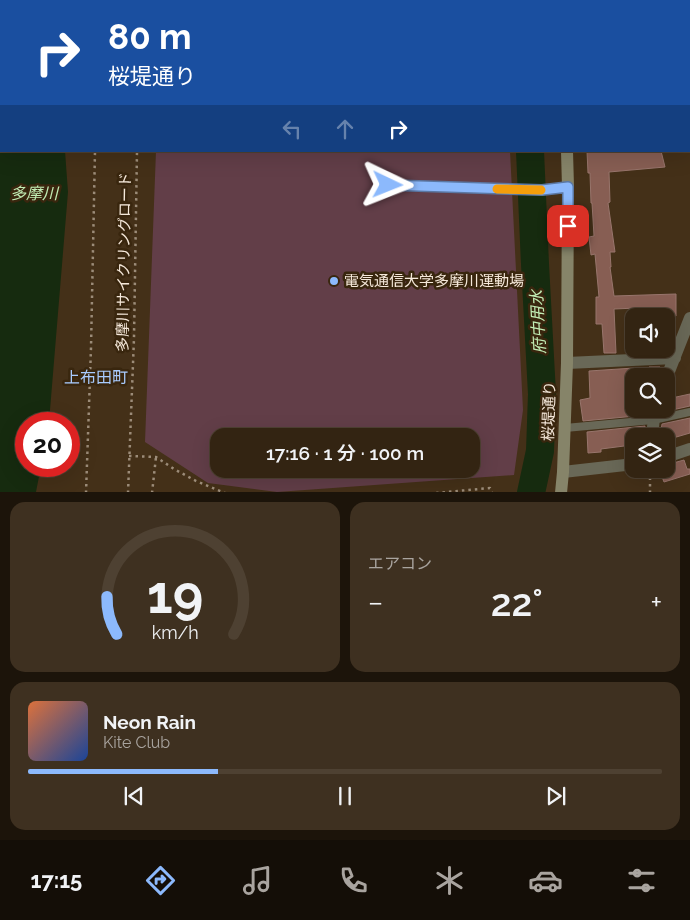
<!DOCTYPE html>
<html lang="ja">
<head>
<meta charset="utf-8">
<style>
	body { margin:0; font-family:Raleway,"Noto Sans JP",sans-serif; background:#3e3020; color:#f1f3f6; height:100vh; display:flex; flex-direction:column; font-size:19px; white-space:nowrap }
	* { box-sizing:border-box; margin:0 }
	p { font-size:16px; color:#a9a49f }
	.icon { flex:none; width:28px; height:28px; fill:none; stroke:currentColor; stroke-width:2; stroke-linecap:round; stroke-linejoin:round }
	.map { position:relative; height:492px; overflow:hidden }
	.details { display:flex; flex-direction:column; gap:10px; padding:10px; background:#1c140a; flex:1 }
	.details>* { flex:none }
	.guide { position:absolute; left:0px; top:0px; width:690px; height:152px; box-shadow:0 5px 20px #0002,0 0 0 1px #4e4132; background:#1a4fa0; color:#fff; overflow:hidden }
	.controls { position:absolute; left:625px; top:308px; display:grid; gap:10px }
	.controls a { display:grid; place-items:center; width:50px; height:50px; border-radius:10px; background:#332412; box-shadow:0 5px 20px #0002,0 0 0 1px #4e4132; font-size:25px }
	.speed { position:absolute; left:15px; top:412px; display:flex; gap:10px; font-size:25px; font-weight:700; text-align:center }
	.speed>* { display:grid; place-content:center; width:65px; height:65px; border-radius:50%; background:#332412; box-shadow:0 5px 20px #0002,0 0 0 1px #4e4132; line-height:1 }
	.speed .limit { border:8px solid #d22; background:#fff; color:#111 }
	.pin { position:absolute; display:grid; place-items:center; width:42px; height:42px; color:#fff; margin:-21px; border-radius:10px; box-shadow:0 2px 8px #0006 }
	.me { position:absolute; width:55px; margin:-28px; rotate:92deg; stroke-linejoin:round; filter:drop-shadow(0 0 4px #0008) }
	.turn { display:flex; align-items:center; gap:18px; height:105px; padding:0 25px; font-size:22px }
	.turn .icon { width:65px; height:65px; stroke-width:2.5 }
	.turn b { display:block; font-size:35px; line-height:42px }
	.lanes { display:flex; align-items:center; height:48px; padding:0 25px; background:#0003; justify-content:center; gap:25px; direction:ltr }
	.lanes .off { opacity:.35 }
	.big { font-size:38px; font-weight:600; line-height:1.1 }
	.details .tile { flex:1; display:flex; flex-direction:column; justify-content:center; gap:8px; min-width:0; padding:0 18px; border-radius:15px; background:#3e3020 }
	.details .dial { align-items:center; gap:0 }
	.dial svg { height:130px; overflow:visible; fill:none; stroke:#4e4132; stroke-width:7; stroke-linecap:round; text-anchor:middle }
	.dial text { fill:#f1f3f6; stroke:none }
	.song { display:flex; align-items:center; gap:15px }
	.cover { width:60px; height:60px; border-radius:8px; background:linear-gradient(135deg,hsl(20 70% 55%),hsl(220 70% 35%)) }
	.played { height:5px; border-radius:2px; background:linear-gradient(90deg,#8cb9fc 30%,#4e4132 30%) }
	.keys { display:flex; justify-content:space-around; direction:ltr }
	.heat { display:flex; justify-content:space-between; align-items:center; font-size:28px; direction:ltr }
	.details .tiles { flex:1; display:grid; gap:10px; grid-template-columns:1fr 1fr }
	.tile:last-child { grid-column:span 2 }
	.trip { position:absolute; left:210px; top:428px; width:270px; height:50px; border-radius:15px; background:#332412; box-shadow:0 5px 20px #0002,0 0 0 1px #4e4132; font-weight:600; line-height:50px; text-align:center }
	.dock { display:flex; height:80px; justify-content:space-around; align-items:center; background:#140e07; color:#a9a49f }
	.dock .icon { width:35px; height:35px }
	.dock .current { color:#8cb9fc }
	.dock b { font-size:22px; color:#f1f3f6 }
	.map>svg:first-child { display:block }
	.green { fill:#623e48; fill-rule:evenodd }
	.water { fill:#162b0f }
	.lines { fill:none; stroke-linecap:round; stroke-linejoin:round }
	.river { stroke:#162b0f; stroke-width:28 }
	.building { fill:#875e53; stroke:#98756c }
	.path { stroke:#9c8c79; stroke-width:2.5; stroke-dasharray:2.5 4; stroke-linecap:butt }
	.lane { stroke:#696857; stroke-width:8 }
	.street { stroke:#696857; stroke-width:12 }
	.secondary { stroke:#868469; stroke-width:12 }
	.route-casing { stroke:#5b78a4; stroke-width:12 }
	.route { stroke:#8cb9fc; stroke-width:9 }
	.slow { stroke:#f59e0b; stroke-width:9 }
	.poi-dot { fill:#8cb9fc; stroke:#39260e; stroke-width:2 }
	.labels { text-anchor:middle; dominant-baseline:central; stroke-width:5; stroke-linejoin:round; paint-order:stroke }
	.street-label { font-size:15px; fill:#f5e8da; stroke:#39260e }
	.poi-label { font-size:15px; fill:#f5e8da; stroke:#39260e; text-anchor:start }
	.water-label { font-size:16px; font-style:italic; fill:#c2edb5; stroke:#39260e }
	.neighbourhood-label { font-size:16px; fill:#a9cbfe; stroke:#39260e }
</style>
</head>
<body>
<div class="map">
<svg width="690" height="493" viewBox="0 0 690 493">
	<rect width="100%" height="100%" fill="#443018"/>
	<path class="green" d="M162 0H502V1H161Z
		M156 151H510L523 410 514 475 277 492 208 483 145 442ZM219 436H471V469H219Z"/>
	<path class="water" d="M0 0H55V1H1V151H65L68 192 49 422V424H26V466H41L36 492H0Z"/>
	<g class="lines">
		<path class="river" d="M522 0V1
			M530 151 535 264 542 394 540 451 531 493"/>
	</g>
	<path class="building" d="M587 151H661L665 167 609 172 610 202 608 203 615 252H610L611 267H610L614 296 676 294V316H637V308L614 309 616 353H604L602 324H596V297H599L595 254 591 255 589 237 594 236 592 203H591L590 173H588Z
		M649 367H660V371L659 376H649Z
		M634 368V409H647L646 415 583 421 580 400 590 398 589 371Z
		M690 394V406L663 412V409H668L667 399Z
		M690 418V433L666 440V436H660L662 424Z
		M645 426 644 436H631L632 445 601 449V452L588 453 587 432Z
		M684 460 687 469H690V474L664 482 659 469H666V465Z"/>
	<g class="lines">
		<path class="path" d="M95 0V1
			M137 0V1
			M129 456 156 457 174 469 196 481 225 493
			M86 493 91 348 95 151
			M128 493 134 338 137 151
			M152 493 156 457
			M436 493 490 488 492 493
			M650 493V469"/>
		<path class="lane" d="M388 185 542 190 568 187
			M565 428 653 420 690 412"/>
		<path class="street" d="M567 363 675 358
			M666 379 690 318
			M652 436 655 409
			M666 457 690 449
			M563 472 634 464"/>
		<path class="secondary" d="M557 0V1
			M561 493 563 472 567 363 568 187 567 151"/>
	</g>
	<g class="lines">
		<g class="route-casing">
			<path id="route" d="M388 185 542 190 568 187V226"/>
		</g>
		<use href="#route" class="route"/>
		<path class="slow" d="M497 189 541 190"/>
	</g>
	<circle class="poi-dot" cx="334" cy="281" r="5"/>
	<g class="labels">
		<g class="street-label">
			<text transform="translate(124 262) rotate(-89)">多摩川サイクリングロード</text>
			<text transform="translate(549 411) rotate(-88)">桜堤通り</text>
		</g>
		<g class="poi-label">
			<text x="344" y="281">電気通信大学多摩川運動場</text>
		</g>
		<g class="water-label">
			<text x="34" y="193">多摩川</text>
			<text transform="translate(538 322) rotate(-93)">府中用水</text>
		</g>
		<g class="neighbourhood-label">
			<text x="96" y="377">上布田町</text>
		</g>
	</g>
</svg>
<div class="controls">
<a><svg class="icon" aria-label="sound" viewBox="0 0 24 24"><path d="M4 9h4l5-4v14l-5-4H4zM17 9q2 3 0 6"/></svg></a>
<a><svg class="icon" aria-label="search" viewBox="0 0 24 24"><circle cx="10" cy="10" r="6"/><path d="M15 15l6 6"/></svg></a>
<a><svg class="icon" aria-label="layers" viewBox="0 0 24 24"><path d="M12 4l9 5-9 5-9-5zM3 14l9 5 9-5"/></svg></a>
</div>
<div class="speed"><div class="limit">20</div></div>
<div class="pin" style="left:568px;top:226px;background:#d93025"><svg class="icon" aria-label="arrive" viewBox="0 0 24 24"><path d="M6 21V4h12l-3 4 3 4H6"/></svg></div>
<svg class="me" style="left:388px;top:185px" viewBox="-20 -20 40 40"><path d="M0-17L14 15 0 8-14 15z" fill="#8cb9fc" stroke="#fff" stroke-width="4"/></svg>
<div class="trip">17:16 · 1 分 · 100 m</div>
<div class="guide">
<div class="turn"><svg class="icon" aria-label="right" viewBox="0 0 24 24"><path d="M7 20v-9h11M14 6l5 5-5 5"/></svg><div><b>80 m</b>桜堤通り</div></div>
<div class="lanes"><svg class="icon off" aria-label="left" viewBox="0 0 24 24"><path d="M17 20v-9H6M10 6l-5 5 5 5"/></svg><svg class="icon off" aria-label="ahead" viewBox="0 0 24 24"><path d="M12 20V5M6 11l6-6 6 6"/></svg><svg class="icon" aria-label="right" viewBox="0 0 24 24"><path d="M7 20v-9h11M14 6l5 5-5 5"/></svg></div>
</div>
</div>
<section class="details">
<div class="tiles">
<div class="tile dial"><svg viewBox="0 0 100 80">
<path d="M14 69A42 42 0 1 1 86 69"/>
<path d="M14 69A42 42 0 0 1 8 46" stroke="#8cb9fc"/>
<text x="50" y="56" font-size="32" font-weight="700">19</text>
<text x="50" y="72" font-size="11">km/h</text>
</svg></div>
<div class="tile"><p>エアコン</p>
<div class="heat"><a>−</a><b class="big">22°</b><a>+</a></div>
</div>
<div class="tile">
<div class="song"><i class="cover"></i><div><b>Neon Rain</b><p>Kite Club</p></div></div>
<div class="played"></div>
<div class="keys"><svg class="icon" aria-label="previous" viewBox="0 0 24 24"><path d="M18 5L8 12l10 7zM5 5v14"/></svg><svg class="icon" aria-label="pause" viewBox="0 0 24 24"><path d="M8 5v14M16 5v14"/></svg><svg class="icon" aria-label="next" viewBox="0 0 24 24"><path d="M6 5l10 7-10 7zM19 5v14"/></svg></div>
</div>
</div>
</section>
<nav class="dock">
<b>17:15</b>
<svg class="icon current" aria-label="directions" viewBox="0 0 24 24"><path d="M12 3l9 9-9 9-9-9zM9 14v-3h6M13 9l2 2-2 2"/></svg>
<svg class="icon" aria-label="music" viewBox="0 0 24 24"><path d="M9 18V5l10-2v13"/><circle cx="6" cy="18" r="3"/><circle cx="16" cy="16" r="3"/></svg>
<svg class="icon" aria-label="phone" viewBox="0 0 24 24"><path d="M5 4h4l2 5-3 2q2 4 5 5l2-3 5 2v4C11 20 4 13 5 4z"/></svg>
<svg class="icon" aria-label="climate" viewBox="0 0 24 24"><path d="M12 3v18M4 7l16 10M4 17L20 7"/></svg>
<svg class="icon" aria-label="car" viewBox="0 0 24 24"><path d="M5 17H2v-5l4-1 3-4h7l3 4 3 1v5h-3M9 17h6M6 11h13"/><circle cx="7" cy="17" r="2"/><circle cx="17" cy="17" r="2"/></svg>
<svg class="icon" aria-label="filters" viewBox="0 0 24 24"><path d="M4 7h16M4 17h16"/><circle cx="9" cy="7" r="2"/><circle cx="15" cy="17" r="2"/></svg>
</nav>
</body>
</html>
